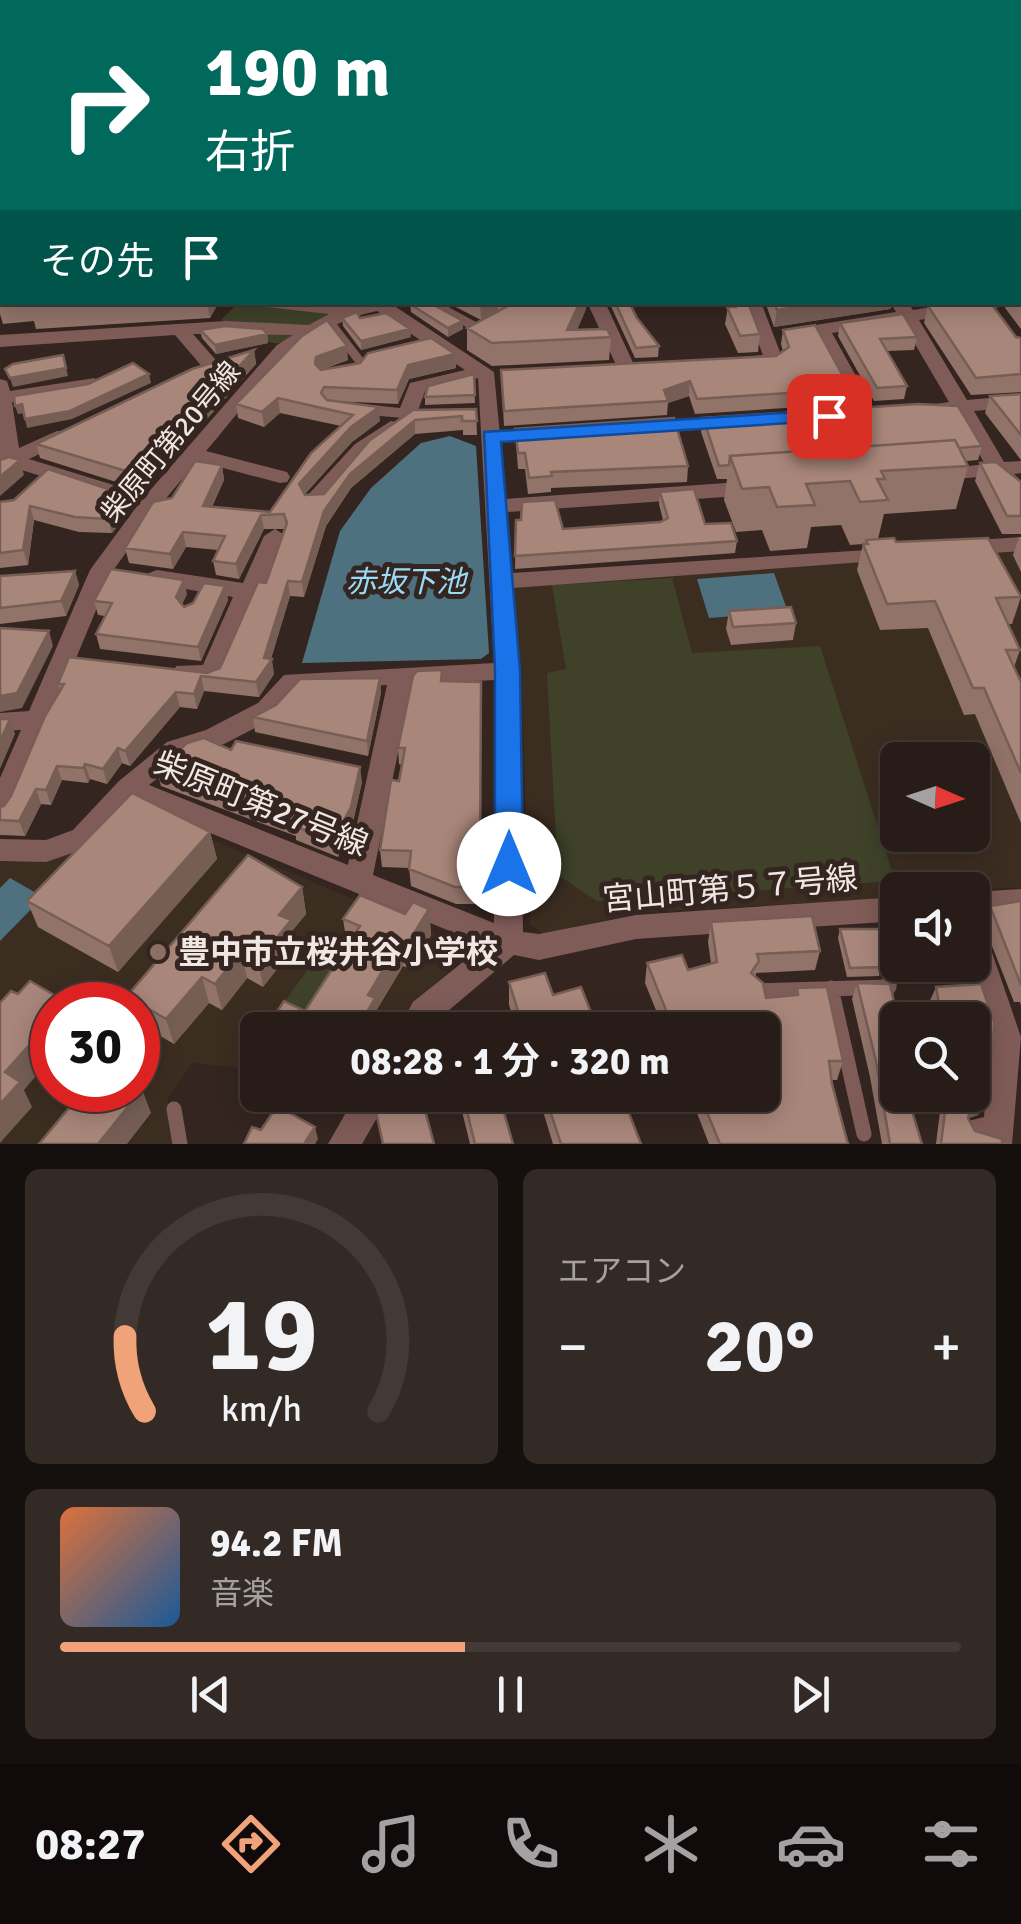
<!DOCTYPE html>
<html lang="ja">
<head>
<meta charset="utf-8">
<style>
	body { margin:0; font-family:Signika,"Noto Sans JP",sans-serif; background:#332925; color:#f1f3f6; height:100vh; display:flex; flex-direction:column; font-size:38px; white-space:nowrap }
	* { box-sizing:border-box; margin:0 }
	p { font-size:32px; color:#a4a1a2 }
	.icon { flex:none; width:55px; height:55px; fill:none; stroke:currentColor; stroke-width:2; stroke-linecap:round; stroke-linejoin:round }
	.map { position:relative; height:1144px; overflow:hidden }
	.details { display:flex; flex-direction:column; gap:25px; padding:25px; background:#150f0d; flex:1 }
	.details>* { flex:none }
	.hud { position:absolute; left:0px; top:0px; width:1022px; height:305px; box-shadow:0 5px 25px #0003,0 0 0 2px #433a37; background:#00695c; color:#fff; overflow:hidden }
	.needle { width:65px; rotate:93deg }
	.fabs { position:absolute; left:880px; top:742px; display:grid; gap:20px }
	.fabs a { display:grid; place-items:center; width:110px; height:110px; border-radius:15px; background:#271c18; box-shadow:0 5px 25px #0003,0 0 0 2px #433a37; font-size:50px }
	.speed { position:absolute; left:30px; top:982px; display:flex; gap:20px; font-size:50px; font-weight:700; text-align:center }
	.speed>* { display:grid; place-content:center; width:130px; height:130px; border-radius:50%; background:#271c18; box-shadow:0 5px 25px #0003,0 0 0 2px #433a37; line-height:1 }
	.speed .limit { border:15px solid #d22; background:#fff; color:#111 }
	.pin { position:absolute; display:grid; place-items:center; width:85px; height:85px; color:#fff; margin:-42px; border-radius:20px; box-shadow:0 5px 15px #0006 }
	.me { position:absolute; width:110px; margin:-55px; rotate:0deg; stroke-linejoin:round; filter:drop-shadow(0 0 8px #0008) }
	.turn { display:flex; align-items:center; gap:35px; height:210px; padding:0 40px; font-size:45px }
	.turn .icon { width:130px; height:130px; stroke-width:2.5 }
	.turn b { display:block; font-size:70px; line-height:85px }
	.then { display:flex; align-items:center; height:95px; padding:0 40px; background:#0003; gap:20px; font-size:38px }
	.big { font-size:75px; font-weight:700; line-height:1.1 }
	.details .widget { flex:1; display:flex; flex-direction:column; justify-content:center; gap:15px; min-width:0; padding:0 35px; border-radius:15px; background:#332925 }
	.details .dial { align-items:center; gap:0 }
	.dial svg { height:260px; overflow:visible; fill:none; stroke:#433a37; stroke-width:7; stroke-linecap:round; text-anchor:middle }
	.dial text { fill:#f1f3f6; stroke:none }
	.song { display:flex; align-items:center; gap:30px }
	.cover { width:120px; height:120px; border-radius:15px; background:linear-gradient(135deg,hsl(20 70% 55%),hsl(210 70% 35%)) }
	.played { height:10px; border-radius:5px; background:linear-gradient(90deg,#f0a279 45%,#433a37 45%) }
	.keys { display:flex; justify-content:space-around; direction:ltr }
	.heat { display:flex; justify-content:space-between; align-items:center; font-size:55px; direction:ltr }
	.details .tiles { flex:1; display:grid; gap:25px; grid-template-columns:1fr 1fr }
	.widget:last-child { grid-column:span 2 }
	.trip { position:absolute; left:240px; top:1012px; width:540px; height:100px; border-radius:15px; background:#271c18; box-shadow:0 5px 25px #0003,0 0 0 2px #433a37; font-weight:700; line-height:100px; text-align:center }
	.tab-bar { display:flex; height:160px; justify-content:space-around; align-items:center; background:#100b0a; color:#a4a1a2 }
	.tab-bar .icon { width:70px; height:70px }
	.tab-bar .on { color:#f0a279 }
	.tab-bar b { font-size:45px; color:#f1f3f6 }
	.map>svg:first-child { display:block }
	.education { fill:#3c2d21; fill-rule:evenodd }
	.green { fill:#3f4229 }
	.water { fill:#4d717f }
	.lines { fill:none; stroke-linecap:round; stroke-linejoin:round }
	.service-far1 { stroke:#805c58; stroke-width:9 }
	.service { stroke:#805c58; stroke-width:15 }
	.minor { fill:#805c58; fill-rule:evenodd }
	.wall { fill:#917369 }
	.shaded-wall { fill:#765e55 }
	.building { fill:#a9867a; stroke:#765e55; stroke-width:2.5 }
	.route { fill:#1a73e8; stroke:#114b97; stroke-width:2.5 }
	.education-dot { fill:#8d6e63; stroke:#342520; stroke-width:4 }
	.labels { text-anchor:middle; dominant-baseline:central; stroke-width:10; stroke-linejoin:round; paint-order:stroke }
	.street-label { font-size:28px; fill:#f0e6e2; stroke:#342520 }
	.water-label { font-size:30px; font-style:italic; fill:#99dbf6; stroke:#342520 }
	.near-street-label { font-size:32px; fill:#f0e6e2; stroke:#342520 }
	.near-poi-label { font-size:32px; font-weight:bold; fill:#f0e6e2; stroke:#342520; text-anchor:start }
</style>
</head>
<body>
<div class="map">
<svg width="1021" height="1144" viewBox="0 0 1021 1144">
	<rect width="100%" height="100%" fill="#342520"/>
	<path class="education" d="M1021 550V888L898 890 897 898 635 913 543 934 530 924 521 667 512 587ZM898 760H972V835H898Z
		M146 812 473 949 413 1004 397 1030H258L257 1078 234 1067 192 1063 167 1099 178 1144H0V862L68 855ZM52 1005H138V1090H52Z"/>
	<path class="green" d="M237 304 330 313C316 321 289 346 273 343 258 340 242 333 226 330L222 319Z
		M672 578 692 653 820 646 895 881 597 901 558 875 547 673 566 669 552 585Z
		M329 941 356 954 313 1015 285 1001Z"/>
	<path class="water" d="M450 436 476 446 489 653 481 659 302 663 340 531 371 488 421 443Z
		M774 573 788 612 709 618 697 579Z
		M10 878 43 897 0 941V888Z"/>
	<g class="lines">
		<path class="service-far1" d="M439 307 483 331
			M328 320 362 364 356 370"/>
		<path class="service" d="M831 988 864 1134
			M758 991 889 987 893 937 884 910
			M174 1109 180 1144"/>
		<path class="minor" d="M259 302 350 306 403 302 396 307 494 372 506 499 753 481 763 488 753 495 507 512 512 573 899 548 902 553 891 560 513 588 519 671 523 932 539 934 636 915 898 897V921L636 939 539 960 514 955 435 1022 430 1030H398L413 1002 484 945 132 801 93 846 46 862 0 861V839L46 840 73 830 119 781 167 742 206 730 258 703 284 675 494 663 478 378 425 391 415 419 345 413 342 409 352 403 400 408 410 383 465 370 377 311C299 326 255 394 206 451L287 472 290 477 287 482 280 483 197 461 158 508 112 572 13 809 9 817 0 820V778L21 730 0 731V713L29 711 90 570 137 506 12 467 0 471V379L7 381 10 391 95 378V386L12 402 19 448 57 431H71L74 435 71 439 29 459 146 495 277 345 293 335 193 334 221 366 212 372 205 370 175 335 0 347V335L226 321 309 325 329 314 267 307ZM495 680 494 923 373 875 412 684ZM387 685 348 865 149 785 185 756 224 744 276 717 300 690Z
			M587 302H605L635 367 633 371H619L617 367Z
			M743 302H761L783 360 781 364 750 367 741 361 743 357 763 355Z
			M899 302 908 303 913 310 962 302H1008L1000 307 919 320 967 400 1021 395V407L974 411 1004 462 1021 461V473L1014 474 1021 481V500L1014 498 993 476 928 481 925 476 928 471 985 464 955 413 929 416 919 410 922 406 949 402 902 322 832 333 877 414 867 420 857 414 816 336 791 339 782 334 791 329 896 312 893 307Z
			M732 416 742 422 739 426 649 433 639 427 649 421Z
			M391 421 398 423 401 427 398 431 369 452 323 506H307L304 501 307 496 355 444Z
			M275 529 286 536 268 583 257 595 220 681 211 684 176 678 173 672 176 666 203 665 233 597 149 583 146 578 149 573 157 570 243 583 264 536Z
			M1021 537V551L963 555 952 548 963 541Z
			M1021 889V913L972 916V892Z
			M972 926 982 929 987 938 1021 1037 1012 1144H971L964 1132 968 1121 984 1117 991 1038 966 965H972Z
			M356 1095H390L362 1144H328Z"/>
	</g>
	<path class="wall" d="M0 0H891L890 2H744L743 1 742 2H2V53H0Z
		M1021 171V329L1005 308 1007 302H1020Z
		M2 265V302H219L210 318 36 329 34 321 3 324 0 314V266Z
		M446 302H587L586 309 577 330 611 337 609 360 492 366 467 350V328L481 320Z
		M609 302H629L637 318 659 346 658 357 635 358Z
		M727 302H748L760 334 758 352 738 353 725 324 728 307Z
		M765 302H896L890 309 774 327Z
		M410 304 463 329 448 337 411 312Z
		M928 306 1021 338V392L971 395 924 323Z
		M342 318H360L411 337 361 350 343 326Z
		M840 323 917 337 914 350 887 351 907 386 904 399 874 401 838 336Z
		M200 330 267 334 268 343 216 354 202 338Z
		M783 330 850 389 847 404 695 414 689 396 668 403 667 415 504 426 501 370 776 356 783 351 781 344Z
		M302 336 348 360 321 370 455 354 456 368 409 379 398 404 331 401 380 421 352 442 305 494H324L413 410 476 409 477 435H463V430L415 434 351 488 326 526 304 597 290 596 271 659 274 674 259 697 204 691 197 709 180 707 130 766 122 763 107 784 90 779 88 783 62 780 51 805 41 804 25 836 0 835V807L4 806 11 796 60 691 58 684 207 673 220 668 266 583 285 529H264L239 579 216 575 213 561 218 550 186 547 173 569 129 563 125 548 172 498 222 465 224 480 212 507 270 512 341 426 280 413 264 427 238 418 236 404Z
		M254 350 256 364 180 449 170 446 129 486 40 458 36 444Z
		M474 374 475 403 425 405V397Z
		M1021 394V460L985 413 990 396Z
		M703 418 982 446 978 460 966 461 968 466 956 509 884 514 878 539 896 542 1021 597 1012 624H1008L1020 650 1014 667 1021 682V823L975 714 964 715 928 628 880 630 857 570 863 544 850 545 841 525 811 527 807 548 770 551 762 530 736 532 724 500 727 479H717L701 432Z
		M515 429 688 466 687 482 551 488V492L528 494 525 469H518Z
		M980 463 1021 482V534H1002L975 481Z
		M660 492 705 524 737 541 735 553 515 569 516 520 563 529 660 522 663 520 659 504Z
		M0 502 130 510 112 533 79 532 34 520 28 565 0 568Z
		M1019 537H1021V572L1013 555Z
		M75 571 79 585 66 616 0 624V576Z
		M225 586 228 600 201 661 100 649 96 634 105 616 98 615 94 601 187 594 182 604 184 607Z
		M729 611 796 623 793 640 731 645 726 629Z
		M380 678 381 693 368 756 255 732 253 717 276 705Z
		M443 681 480 856H486V904H456L411 886 409 868 382 867 380 850 402 765 399 764 398 748Z
		M231 750 362 782 353 822 347 834 348 840 338 857 296 840V836L161 786 157 771Z
		M210 832 217 859 118 972 38 927 27 901Z
		M302 887 306 914 292 931 295 946 263 987 247 978 222 1010 209 1003 174 1044 138 1023V1005H130L127 996Z
		M1021 901V1006L1020 1002H1014L983 923 990 906Z
		M429 909 431 935 411 969 403 966 376 1011 378 1024 305 1011 347 945 343 919 405 914Z
		M711 922 820 951 815 970 756 973V977L766 998 795 996 797 988 843 1061 837 1080H832L848 1144H709L690 1095H762V1030H664L645 983 647 963 688 970 711 963 708 942Z
		M840 929 881 967 879 976 847 977 838 938Z
		M924 965H968L965 972 926 971Z
		M509 982 598 1030H517L509 1005Z
		M857 983 898 1095 922 1144H882L870 1077 852 999Z
		M981 984 978 1115 968 1118 975 1131 1002 1144H936L942 1095H972V1020H933L929 1003 936 987Z
		M458 1095H499L513 1144H470Z
		M538 1095H622L641 1144H553Z"/>
	<path class="shaded-wall" d="M216 0H249L250 2H212Z
		M509 0H532V2H507Z
		M620 0H633L632 2H617Z
		M765 0H891L890 2H765Z
		M0 213H2V245H0Z
		M207 302H219L210 318Z
		M480 302H498V312L481 320Z
		M580 302H587L586 309 573 339 567 330Z
		M826 302H896L890 309 774 327 777 310Z
		M915 302H935L915 306Z
		M463 321V329L448 337V328Z
		M410 329 411 337 361 350V341Z
		M267 334 268 343 216 354 215 345Z
		M347 346 348 360 318 371 315 364 316 357Z
		M254 350 256 364 180 449 178 434Z
		M455 354 456 368 409 379 398 404 397 390 408 365Z
		M66 368 68 376 13 387 10 378Z
		M149 374 151 383 72 419 27 428 25 419Z
		M690 381 689 396 668 403 664 390Z
		M278 398 280 413 264 427 262 412Z
		M22 404 25 413 18 414 15 406Z
		M379 407 380 421 352 442 301 498 299 484 351 427Z
		M415 420V434L351 488 326 526 304 597 302 582 324 511 350 474Z
		M167 432 170 446 129 486 126 471Z
		M20 460 24 475 0 496V477Z
		M222 465 224 480 205 521 203 506Z
		M126 495 130 510 112 533 108 519Z
		M30 506 34 520 28 565 23 550Z
		M261 515 264 529 239 579 236 564Z
		M183 532 186 547 173 569 170 554Z
		M75 571 79 585 66 616 61 601Z
		M184 580 187 594 179 611 176 597Z
		M288 581 290 596 270 661 272 659 274 674 259 697 256 682Z
		M225 586 228 600 201 661 198 647Z
		M49 631 53 646 22 708 0 712V696Z
		M201 676 204 691 197 709 194 694Z
		M380 678 381 693 368 756 367 741Z
		M176 692 180 707 130 766 125 751Z
		M10 719 15 734 0 769V741Z
		M118 748 122 763 107 784 103 769Z
		M85 764 90 779 88 783 83 768Z
		M57 766 62 780 51 805 46 790Z
		M360 767 362 782 353 822 347 834 348 840 338 857 336 842Z
		M36 789 41 804 25 836 19 821Z
		M210 832 217 859 118 972 109 946Z
		M302 887 306 914 292 931 295 946 263 987 258 961 279 915Z
		M429 909 431 935 411 969 408 943Z
		M401 940 403 966 376 1011 378 1024 374 1030H357L368 995Z
		M241 952 247 978 222 1010 215 984Z
		M202 977 209 1003 174 1044 166 1019Z
		M52 1020V1057L24 1090 32 1107 0 1143V1104L5 1072Z
		M142 1089 151 1113 127 1144H98Z
		M985 1099 978 1115 964 1120 972 1104Z
		M315 1127 318 1139 315 1144H304Z"/>
	<path class="building" d="M16 0H216L212 2H12Z
		M307 0H509L507 2H304Z
		M575 0H620L617 2H572Z
		M930 0H1021V44L1020 2H930Z
		M2 8V23H0V10Z
		M0 140H2V217V212L0 213Z
		M1020 170 1021 171 1020 280Z
		M2 265V290H0V266Z
		M414 302H434V305L463 321 448 328 410 304Z
		M527 302H580L567 330 607 329 611 337 492 343 467 328 508 306 527 304Z
		M615 302H629L637 318 659 346 636 348Z
		M735 302H748L760 334 740 336 727 307H736Z
		M774 302H826L777 310Z
		M951 302H990L1016 337 1021 338V374L976 378 928 306Z
		M357 312 360 318 386 313 410 329 361 341 342 318Z
		M903 314 917 337 880 339 907 386 877 388 840 323Z
		M327 320 347 346 316 357 315 364 321 370 360 363 368 353 431 338 455 354 408 365 397 390 324 387 321 393 327 400 379 407 351 427 299 484 305 495 324 494 370 440 413 410 476 409 477 421H462V416L415 420 350 474 324 511 302 582 288 581 264 658 272 659 256 682 201 676 194 694 176 692 125 751 118 748 103 769 85 764 83 768 57 766 46 790 36 789 19 821 0 820V807L4 806 11 796 45 716 64 684H58L69 657 207 673 220 668 258 582 266 583 287 523 284 514 261 515 236 564 213 561 225 536 183 532 170 554 125 548 153 502 172 498 195 461 222 465 203 506 270 512 311 453 353 415 278 398 262 412 236 404 302 336Z
		M815 325 850 389 697 399 690 381 664 390 668 401 504 411 501 370 776 356 789 347 783 330Z
		M225 326 263 329 267 334 215 345 200 330Z
		M254 350 178 434 167 432 126 471 36 444 192 369Z
		M63 355 66 368 10 378 5 369 13 364Z
		M133 363 149 374 70 411 25 419 22 404 15 406 14 396 88 384Z
		M474 374 475 395 425 397 428 386Z
		M1021 394V435L990 396Z
		M918 404 958 406 982 446 959 448 955 440 730 456 729 465 719 466 703 418Z
		M674 418 688 466 551 472 552 476 529 478 525 453H518L515 429Z
		M955 440 968 466 881 471 885 479H877L888 500 860 502 850 481 806 484 815 505 777 507 769 487 742 489 730 456Z
		M9 457 20 460 0 477V460Z
		M996 462 1021 482V516H1007L980 463Z
		M48 469 126 495 108 519 75 517 30 506 23 550 0 553V502L14 500Z
		M694 489 705 524 731 523 737 541 515 556 516 520H521L522 502 555 500 563 529 660 522 668 518 660 492Z
		M894 538 896 542 988 538 1021 597 996 598 1020 650H1006L1021 682V773L984 688H973L935 601 887 604 863 544H868L866 540Z
		M111 569 184 580 176 597 184 607 193 603 204 583 225 586 198 647 96 634 112 603 94 601Z
		M75 571 61 601 0 608V576Z
		M791 607 796 623 733 627 729 611Z
		M0 628 49 631 17 693 0 696Z
		M442 670 441 681 481 682 480 856H486V888L455 887 409 869 411 851 380 850 391 780 399 781 405 748H398L413 676 417 671Z
		M380 678 367 741 253 717 276 705 300 679Z
		M0 719H10L0 741Z
		M204 738 231 750 236 741 360 767 351 807 342 824 346 825 336 842 294 826 296 822 157 771 187 743Z
		M132 793 210 832 109 946 27 901Z
		M248 855 302 887 279 915 291 920 258 961 241 952 215 984 202 977 166 1019 127 996Z
		M360 895 405 914 413 902 429 909 408 943 401 940 368 995 375 998 357 1030H265L284 1001 305 1011 360 926 343 919Z
		M1021 901V985L990 906Z
		M812 916 820 951 757 954 759 961 751 973 763 983 766 998 798 995 797 988 827 987 843 1061H829L832 1084 848 1144H720L700 1095H762V1030H674L647 963 682 955 688 970 717 962 711 922Z
		M840 929H880L881 967 850 968Z
		M545 973 553 995 581 987 598 1030H524L509 982Z
		M30 981 68 1003 66 1005H52V1020L5 1072 20 1082 0 1104V1003L11 991 18 994Z
		M857 983 890 984 898 1020V1095H907L922 1144H890L876 1061Z
		M981 984 994 1022 993 1044 985 1099 972 1104 968 1118 975 1131 1002 1139V1144H941L947 1095H972V1020H942L936 987Z
		M480 1026 481 1030H463Z
		M138 1086 142 1089 98 1144H39L84 1090H138Z
		M390 1095H421L434 1144H383L376 1112 391 1108 388 1097Z
		M463 1095H499L513 1144H475Z
		M545 1095H622L641 1144H561Z
		M277 1106 315 1127 304 1144H244L252 1127 261 1130Z"/>
	<path class="route" d="M829 410 839 416 836 420 501 442 520 671 523 864 519 872H499L495 864V671L484 432Z"/>
	<circle class="education-dot" cx="158" cy="952" r="10"/>
	<g class="labels">
		<g class="street-label">
			<text transform="translate(171 442) rotate(-50)">柴原町第20号線</text>
		</g>
		<g class="water-label">
			<text x="406" y="582">赤坂下池</text>
		</g>
		<g class="near-street-label">
			<text transform="translate(261 804) rotate(22)">柴原町第27号線</text>
			<text transform="translate(730 889) rotate(-5)">宮山町第５７号線</text>
		</g>
		<g class="near-poi-label">
			<text x="178" y="952">豊中市立桜井谷小学校</text>
		</g>
	</g>
</svg>
<div class="fabs">
<a><svg class="needle" viewBox="-14 -14 28 28"><path d="M0-13l5 13h-10z" fill="#e53935"/><path d="M0 13l5-13h-10z" fill="#a4a1a2"/></svg></a>
<a><svg class="icon" aria-label="sound" viewBox="0 0 24 24"><path d="M4 9h4l5-4v14l-5-4H4zM17 9q2 3 0 6"/></svg></a>
<a><svg class="icon" aria-label="search" viewBox="0 0 24 24"><circle cx="10" cy="10" r="6"/><path d="M15 15l6 6"/></svg></a>
</div>
<div class="speed"><div class="limit">30</div></div>
<div class="pin" style="left:829px;top:416px;background:#d93025"><svg class="icon" aria-label="arrive" viewBox="0 0 24 24"><path d="M6 21V4h12l-3 4 3 4H6"/></svg></div>
<svg class="me" style="left:509px;top:864px" viewBox="-20 -20 40 40"><circle r="19" fill="#fff"/><path d="M0-13L10 11 0 6-10 11z" fill="#1a73e8"/></svg>
<div class="trip">08:28 · 1 分 · 320 m</div>
<div class="hud">
<div class="turn"><svg class="icon" aria-label="right" viewBox="0 0 24 24"><path d="M7 20v-9h11M14 6l5 5-5 5"/></svg><div><b>190 m</b>右折</div></div>
<div class="then">その先<svg class="icon" aria-label="arrive" viewBox="0 0 24 24"><path d="M6 21V4h12l-3 4 3 4H6"/></svg></div>
</div>
</div>
<section class="details">
<div class="tiles">
<div class="widget dial"><svg viewBox="0 0 100 80">
<path d="M14 69A42 42 0 1 1 86 69"/>
<path d="M14 69A42 42 0 0 1 8 46" stroke="#f0a279"/>
<text x="50" y="56" font-size="32" font-weight="700">19</text>
<text x="50" y="72" font-size="11">km/h</text>
</svg></div>
<div class="widget"><p>エアコン</p>
<div class="heat"><a>−</a><b class="big">20°</b><a>+</a></div>
</div>
<div class="widget">
<div class="song"><i class="cover"></i><div><b>94.2 FM</b><p>音楽</p></div></div>
<div class="played"></div>
<div class="keys"><svg class="icon" aria-label="previous" viewBox="0 0 24 24"><path d="M18 5L8 12l10 7zM5 5v14"/></svg><svg class="icon" aria-label="pause" viewBox="0 0 24 24"><path d="M8 5v14M16 5v14"/></svg><svg class="icon" aria-label="next" viewBox="0 0 24 24"><path d="M6 5l10 7-10 7zM19 5v14"/></svg></div>
</div>
</div>
</section>
<nav class="tab-bar">
<b>08:27</b>
<svg class="icon on" aria-label="directions" viewBox="0 0 24 24"><path d="M12 3l9 9-9 9-9-9zM9 14v-3h6M13 9l2 2-2 2"/></svg>
<svg class="icon" aria-label="music" viewBox="0 0 24 24"><path d="M9 18V5l10-2v13"/><circle cx="6" cy="18" r="3"/><circle cx="16" cy="16" r="3"/></svg>
<svg class="icon" aria-label="phone" viewBox="0 0 24 24"><path d="M5 4h4l2 5-3 2q2 4 5 5l2-3 5 2v4C11 20 4 13 5 4z"/></svg>
<svg class="icon" aria-label="climate" viewBox="0 0 24 24"><path d="M12 3v18M4 7l16 10M4 17L20 7"/></svg>
<svg class="icon" aria-label="car" viewBox="0 0 24 24"><path d="M5 17H2v-5l4-1 3-4h7l3 4 3 1v5h-3M9 17h6M6 11h13"/><circle cx="7" cy="17" r="2"/><circle cx="17" cy="17" r="2"/></svg>
<svg class="icon" aria-label="filters" viewBox="0 0 24 24"><path d="M4 7h16M4 17h16"/><circle cx="9" cy="7" r="2"/><circle cx="15" cy="17" r="2"/></svg>
</nav>
</body>
</html>
